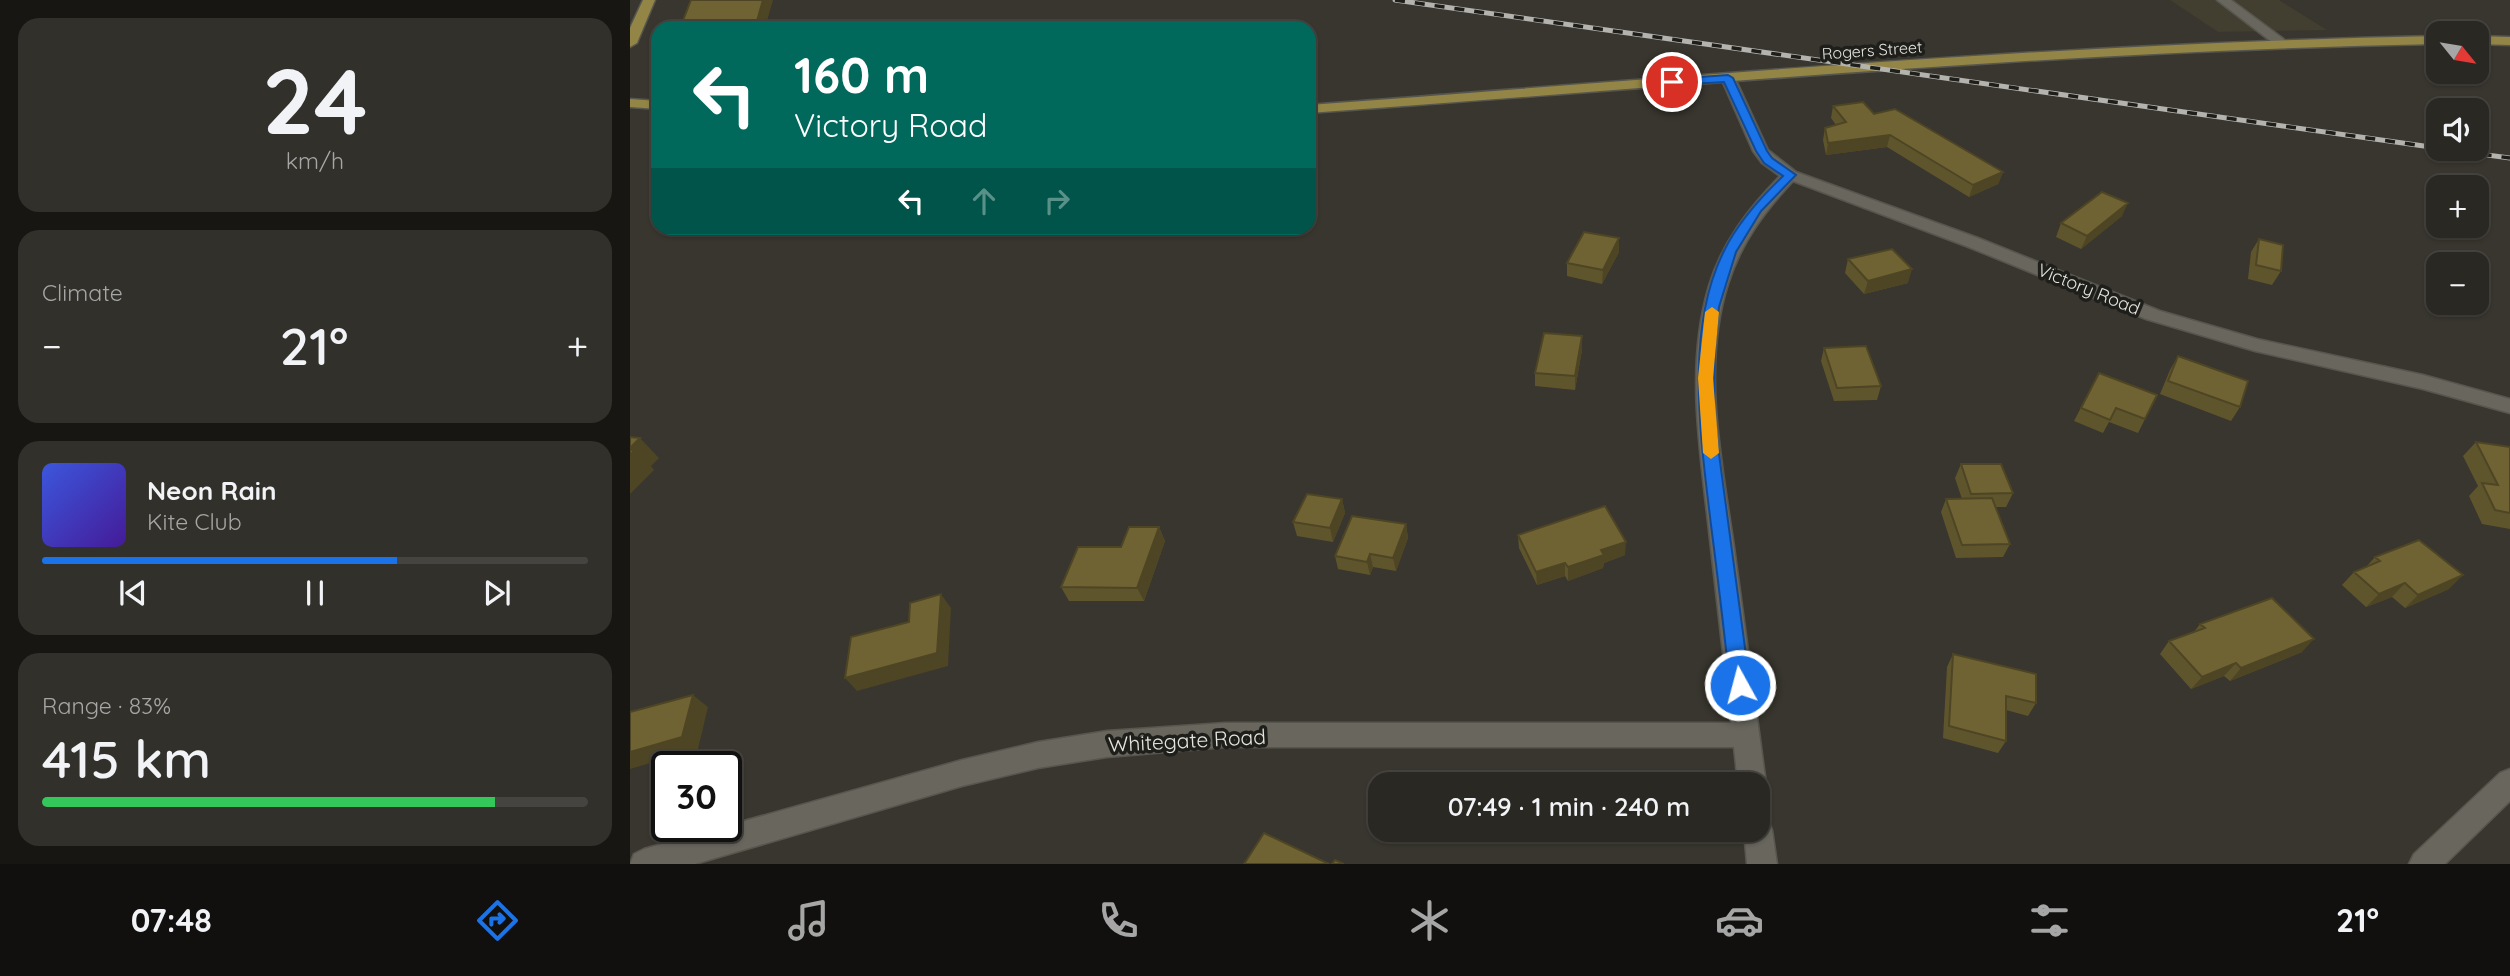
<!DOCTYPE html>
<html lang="en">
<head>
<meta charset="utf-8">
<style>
	body { margin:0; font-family:Quicksand,sans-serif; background:#32302a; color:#f1f3f6; height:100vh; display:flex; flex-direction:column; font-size:26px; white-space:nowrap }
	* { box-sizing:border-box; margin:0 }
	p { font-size:23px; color:#a5a6a5 }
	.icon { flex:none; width:38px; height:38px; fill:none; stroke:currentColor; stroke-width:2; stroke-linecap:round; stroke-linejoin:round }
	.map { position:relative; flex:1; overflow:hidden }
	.details { display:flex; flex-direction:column; gap:18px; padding:18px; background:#171613; width:630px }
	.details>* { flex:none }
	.hud { position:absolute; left:21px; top:21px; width:665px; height:214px; border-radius:21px; box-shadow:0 2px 5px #0004,0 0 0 2px #464440; background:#00695c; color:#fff; overflow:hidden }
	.needle { width:46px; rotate:120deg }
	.controls { position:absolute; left:1796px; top:21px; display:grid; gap:14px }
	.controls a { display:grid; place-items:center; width:63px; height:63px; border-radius:14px; background:#2a2822; box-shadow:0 2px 5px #0004,0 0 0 2px #464440; font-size:35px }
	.speed { position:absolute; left:21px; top:751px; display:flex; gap:14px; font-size:35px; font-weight:700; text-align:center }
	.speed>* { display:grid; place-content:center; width:91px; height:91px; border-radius:50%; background:#2a2822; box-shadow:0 2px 5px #0004,0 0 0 2px #464440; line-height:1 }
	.speed .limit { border:4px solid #111; border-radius:10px; background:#fff; color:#111 }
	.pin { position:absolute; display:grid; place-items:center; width:60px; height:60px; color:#fff; margin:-30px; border:4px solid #fff; border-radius:50%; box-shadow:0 2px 7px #0007 }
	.me { position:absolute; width:77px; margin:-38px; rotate:353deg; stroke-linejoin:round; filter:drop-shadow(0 0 5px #0008) }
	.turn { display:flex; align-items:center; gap:24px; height:147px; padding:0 28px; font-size:32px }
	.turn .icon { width:91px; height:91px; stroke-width:2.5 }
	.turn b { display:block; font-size:49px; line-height:60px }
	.lanes { display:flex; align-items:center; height:66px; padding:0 28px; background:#0003; justify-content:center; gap:35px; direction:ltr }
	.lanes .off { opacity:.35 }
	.big { font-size:52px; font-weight:600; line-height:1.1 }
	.details .tile { flex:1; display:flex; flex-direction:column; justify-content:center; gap:10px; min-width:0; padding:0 24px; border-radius:21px; background:#32302a }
	.details .dial { align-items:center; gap:0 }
	.dial b { font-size:91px; line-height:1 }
	.song { display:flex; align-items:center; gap:21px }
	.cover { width:84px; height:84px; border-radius:10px; background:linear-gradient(135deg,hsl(230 70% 55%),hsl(260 70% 35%)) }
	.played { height:7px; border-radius:4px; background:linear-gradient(90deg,#1a73e8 65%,#464440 65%) }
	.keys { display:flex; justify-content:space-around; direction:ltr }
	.heat { display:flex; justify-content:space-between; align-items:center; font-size:38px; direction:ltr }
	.charge { height:10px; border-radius:5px; background:linear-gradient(90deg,#34c759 83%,#464440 0) }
	.trip { position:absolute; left:738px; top:772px; width:402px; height:70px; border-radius:21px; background:#2a2822; box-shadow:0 2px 5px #0004,0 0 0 2px #464440; font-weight:600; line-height:70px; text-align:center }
	.dock { display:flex; height:112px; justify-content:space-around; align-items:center; background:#11100e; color:#a5a6a5 }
	.dock .icon { width:49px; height:49px }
	.dock .current { color:#1a73e8 }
	.dock b { font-size:32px; color:#f1f3f6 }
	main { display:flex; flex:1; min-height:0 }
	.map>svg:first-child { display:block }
	.built { fill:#423e30 }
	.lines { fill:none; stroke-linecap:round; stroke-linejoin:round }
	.minor-casing { stroke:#56554e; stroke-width:3 }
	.major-casing { stroke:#56554e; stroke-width:3 }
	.minor { fill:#68665d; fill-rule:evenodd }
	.major { fill:#938545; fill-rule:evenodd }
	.rail-casing { stroke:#b5b3ae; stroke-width:5 }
	.rail { stroke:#1e1e1a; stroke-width:3.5; stroke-dasharray:10; stroke-linecap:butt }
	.wall { fill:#5f552d }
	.shaded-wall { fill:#4e4524 }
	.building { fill:#6f6334; stroke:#4e4524; stroke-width:2 }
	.route { fill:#1a73e8; stroke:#114b97; stroke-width:2 }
	.slow { fill:#f59e0b }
	.labels { text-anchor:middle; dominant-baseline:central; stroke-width:7; stroke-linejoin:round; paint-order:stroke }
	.far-street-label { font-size:16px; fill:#e5e4df; stroke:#1e1e1a }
	.street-label { font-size:18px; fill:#e5e4df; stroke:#1e1e1a }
	.near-street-label { font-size:21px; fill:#e5e4df; stroke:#1e1e1a }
</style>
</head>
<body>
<main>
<section class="details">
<div class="tile dial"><b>24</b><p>km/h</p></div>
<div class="tile"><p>Climate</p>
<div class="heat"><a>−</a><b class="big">21°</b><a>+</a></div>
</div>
<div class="tile">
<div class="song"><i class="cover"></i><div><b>Neon Rain</b><p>Kite Club</p></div></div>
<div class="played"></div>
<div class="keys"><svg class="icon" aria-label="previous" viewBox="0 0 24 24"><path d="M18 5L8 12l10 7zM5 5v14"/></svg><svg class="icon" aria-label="pause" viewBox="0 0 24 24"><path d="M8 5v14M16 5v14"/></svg><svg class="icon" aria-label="next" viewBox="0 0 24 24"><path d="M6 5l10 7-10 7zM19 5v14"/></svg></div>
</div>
<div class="tile"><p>Range · 83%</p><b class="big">415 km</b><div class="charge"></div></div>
</section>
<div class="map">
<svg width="1880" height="864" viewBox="0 0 1880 864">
	<rect width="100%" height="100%" fill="#38362e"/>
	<path class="built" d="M1540 0H1649L1697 30 1588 32Z"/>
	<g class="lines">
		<g class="minor-casing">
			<path id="minor" d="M1587 0H1601L1659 43 1657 46H1647Z
				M1098 74 1105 78 1138 150 1166 172 1348 238 1530 311 1627 339 1793 375 1880 399V413L1793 389 1625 351 1516 319 1336 246 1163 181C1134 212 1111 243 1098 284 1071 368 1092 462 1104 547 1115 626 1125 705 1136 784L1132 793 1129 795V784H1108L1104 747H595L477 757 408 768 332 786 65 864H0L4 854 14 849 332 760 408 742 477 731 595 723H1101C1093 656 1086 589 1078 522 1069 444 1056 363 1079 286 1092 242 1119 208 1150 176L1132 163 1123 151 1091 78Z
				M1880 769V801L1815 864H1779L1784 854 1870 773Z
				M1129 816 1138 820 1142 830 1147 864H1117L1114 830H1129Z"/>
		</g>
		<g class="major-casing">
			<path id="major" d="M13 0H25L7 43 0 47V28Z
				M1808 36V44C1431 51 1055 86 679 113V105C1055 77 1431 43 1808 36Z
				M1846 36 1880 37V45L1846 44Z
				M0 99 28 101V109L0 107Z"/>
		</g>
		<use href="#minor" class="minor"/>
		<use href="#major" class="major"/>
		<g class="rail-casing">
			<path id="rail" d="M765 0 1808 148
				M1812 149 1880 158"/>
		</g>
		<use href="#rail" class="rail"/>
	</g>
	<path class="wall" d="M1203 106 1244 114 1373 172 1368 184 1339 197 1257 147 1196 155 1193 140 1195 128 1206 125 1201 118Z
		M1492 216 1451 249 1426 237 1431 223Z
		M989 238V252L972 284 937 276V263Z
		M1629 239 1651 271 1642 285 1618 279 1621 252Z
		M1218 259 1278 283 1234 294 1215 273Z
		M1194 348 1251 386 1247 400 1204 401 1191 361Z
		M952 350 945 390 905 386V373Z
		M1548 356 1610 407 1601 421 1530 394 1540 370Z
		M1469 373 1515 419 1508 433 1479 422 1473 433 1444 421Z
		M1846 442 1880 447V529L1852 524 1839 496 1848 486 1833 456Z
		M1331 464 1383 493 1376 507H1365L1380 544 1373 557 1326 558 1311 512 1316 499H1332L1325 478Z
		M712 499 715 513 703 542 667 536 663 522Z
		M776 524 778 538 766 571 743 567 740 575 708 569 705 556Z
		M529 527 535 541 514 601H439L431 587Z
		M888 535 995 555 974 563 973 568 938 581 935 576 907 585 889 548Z
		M1745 557 1819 589 1775 608 1762 597 1736 607 1712 585 1724 572 1736 567Z
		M1570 624 1672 652 1600 681 1594 676 1561 689 1530 654 1539 641 1564 632Z
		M1323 654 1406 703 1398 716 1376 710V741L1368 753 1313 738 1317 667Z"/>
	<path class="shaded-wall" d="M133 0H143L135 28H125Z
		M1260 135 1257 147 1196 155 1198 143Z
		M1373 172 1368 184 1339 197 1343 185Z
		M1498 203 1492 216 1451 249 1457 236Z
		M989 238V252L972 284 973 270Z
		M1282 269 1278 283 1234 294 1238 281Z
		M952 336V350L945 390V376Z
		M10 438 29 458 21 466 24 470 0 494V448Z
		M712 499 715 513 703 542 700 528Z
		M776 524 778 538 766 571 763 558Z
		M529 527 535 541 514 601 507 588Z
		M996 542 995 555 974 563 973 568 938 581V567L971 550Z
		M740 554 743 567 740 575 737 562Z
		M935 563V576L907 585 906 572Z
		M1833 575 1819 589 1775 608 1788 595Z
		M1775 583 1762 597 1736 607 1749 594Z
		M311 594 321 608 318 666 227 691 215 678Z
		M1684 639 1672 652 1600 681 1611 668Z
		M1606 663 1594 676 1561 689 1572 677Z
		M63 695 78 707 68 749 0 769V752Z"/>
	<path class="building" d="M61 0H133L125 28H50Z
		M1233 102 1244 114 1265 109 1373 172 1343 185 1260 135 1198 143 1195 128 1216 122 1203 106Z
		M1472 192 1498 203 1457 236 1431 223Z
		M954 232 989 238 973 270 937 263Z
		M1629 239 1653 245 1651 271 1626 265Z
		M1262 249 1282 269 1238 281 1218 259Z
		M914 333 952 336 945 376 905 373Z
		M1236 346 1251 386 1207 388 1194 348Z
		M1548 356 1618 381 1610 407 1538 381Z
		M1469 373 1527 395 1515 419 1486 408 1480 420 1451 408Z
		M0 437 10 438 0 448Z
		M1846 442 1880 447V513L1865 510 1852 483 1868 485Z
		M0 450H5L0 455Z
		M1331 464H1371L1383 493 1341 494Z
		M677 494 712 499 700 528 663 522Z
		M1362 498 1380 544 1332 545 1316 499Z
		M975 506 996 542 971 550 974 555 938 567 935 563 906 572 888 535Z
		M722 516 776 524 763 558 740 554 737 562 705 556Z
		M499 527H529L507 588 431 587 448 547H491Z
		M1789 540 1833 575 1788 595 1775 583 1749 594 1724 572 1750 561 1745 557Z
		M311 594 307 653 215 678 221 637 279 622 280 603Z
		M1642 598 1684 639 1611 668 1606 663 1572 677 1539 641 1575 628 1570 624Z
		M1323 654 1406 674V703L1376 696V741L1319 726Z
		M63 695 52 737 0 752V712Z
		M634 833 699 864H614Z
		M705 860 714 864H702Z"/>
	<path class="route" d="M1098 75 1103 78 1137 151 1142 158 1166 175 1131 211 1106 252 1089 307 1085 343 1084 417 1120 685 1117 691 1110 693 1103 691 1100 685C1094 631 1088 578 1081 525 1071 441 1054 330 1094 251 1108 222 1130 198 1153 176L1134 163 1126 151 1094 82 1042 85 1037 82 1042 79Z"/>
	<path class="slow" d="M1082 307 1089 312 1083 378 1089 453 1081 459 1073 453 1068 378 1075 312Z"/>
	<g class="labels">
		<g class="far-street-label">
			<text transform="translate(1242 50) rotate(-4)">Rogers Street</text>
		</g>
		<g class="street-label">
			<text transform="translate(1459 289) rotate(22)">Victory Road</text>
		</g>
		<g class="near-street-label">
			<text transform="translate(557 740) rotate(-3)">Whitegate Road</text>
		</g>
	</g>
</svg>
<div class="controls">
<a><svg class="needle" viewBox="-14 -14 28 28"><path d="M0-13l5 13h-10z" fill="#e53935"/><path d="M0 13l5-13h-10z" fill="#a5a6a5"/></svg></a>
<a><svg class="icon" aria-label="sound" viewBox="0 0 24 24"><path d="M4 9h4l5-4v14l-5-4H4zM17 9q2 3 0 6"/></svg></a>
<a>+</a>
<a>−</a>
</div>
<div class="speed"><div class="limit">30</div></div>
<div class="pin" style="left:1042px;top:82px;background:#d93025"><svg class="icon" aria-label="arrive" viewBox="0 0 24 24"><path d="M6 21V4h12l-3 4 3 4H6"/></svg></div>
<svg class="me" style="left:1110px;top:685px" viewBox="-20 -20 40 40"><circle r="17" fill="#1a73e8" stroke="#fff" stroke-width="3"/><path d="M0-11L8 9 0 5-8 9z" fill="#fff"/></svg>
<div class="trip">07:49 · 1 min · 240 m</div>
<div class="hud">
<div class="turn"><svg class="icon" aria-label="left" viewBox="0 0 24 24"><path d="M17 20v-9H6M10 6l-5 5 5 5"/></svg><div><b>160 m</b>Victory Road</div></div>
<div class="lanes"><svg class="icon" aria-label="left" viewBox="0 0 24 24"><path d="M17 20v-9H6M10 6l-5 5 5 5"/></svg><svg class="icon off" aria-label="ahead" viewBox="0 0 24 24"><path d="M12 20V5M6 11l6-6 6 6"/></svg><svg class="icon off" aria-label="right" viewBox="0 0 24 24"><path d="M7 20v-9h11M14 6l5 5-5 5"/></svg></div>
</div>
</div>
</main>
<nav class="dock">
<b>07:48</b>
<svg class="icon current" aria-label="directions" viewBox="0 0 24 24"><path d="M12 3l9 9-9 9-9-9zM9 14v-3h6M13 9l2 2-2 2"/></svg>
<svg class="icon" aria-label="music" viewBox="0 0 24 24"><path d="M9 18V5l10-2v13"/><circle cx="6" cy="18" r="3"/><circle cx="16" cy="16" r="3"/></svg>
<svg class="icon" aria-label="phone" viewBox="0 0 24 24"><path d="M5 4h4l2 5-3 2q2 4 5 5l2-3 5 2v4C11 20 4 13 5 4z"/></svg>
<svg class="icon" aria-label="climate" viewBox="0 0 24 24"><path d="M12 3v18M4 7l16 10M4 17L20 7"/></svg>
<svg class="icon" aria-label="car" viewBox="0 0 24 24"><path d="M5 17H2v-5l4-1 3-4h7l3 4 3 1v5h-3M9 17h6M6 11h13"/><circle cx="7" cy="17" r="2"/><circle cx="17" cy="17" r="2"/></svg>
<svg class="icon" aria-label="filters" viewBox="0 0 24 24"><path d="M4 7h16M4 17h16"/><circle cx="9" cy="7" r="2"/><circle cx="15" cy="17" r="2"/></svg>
<b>21°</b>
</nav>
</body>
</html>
